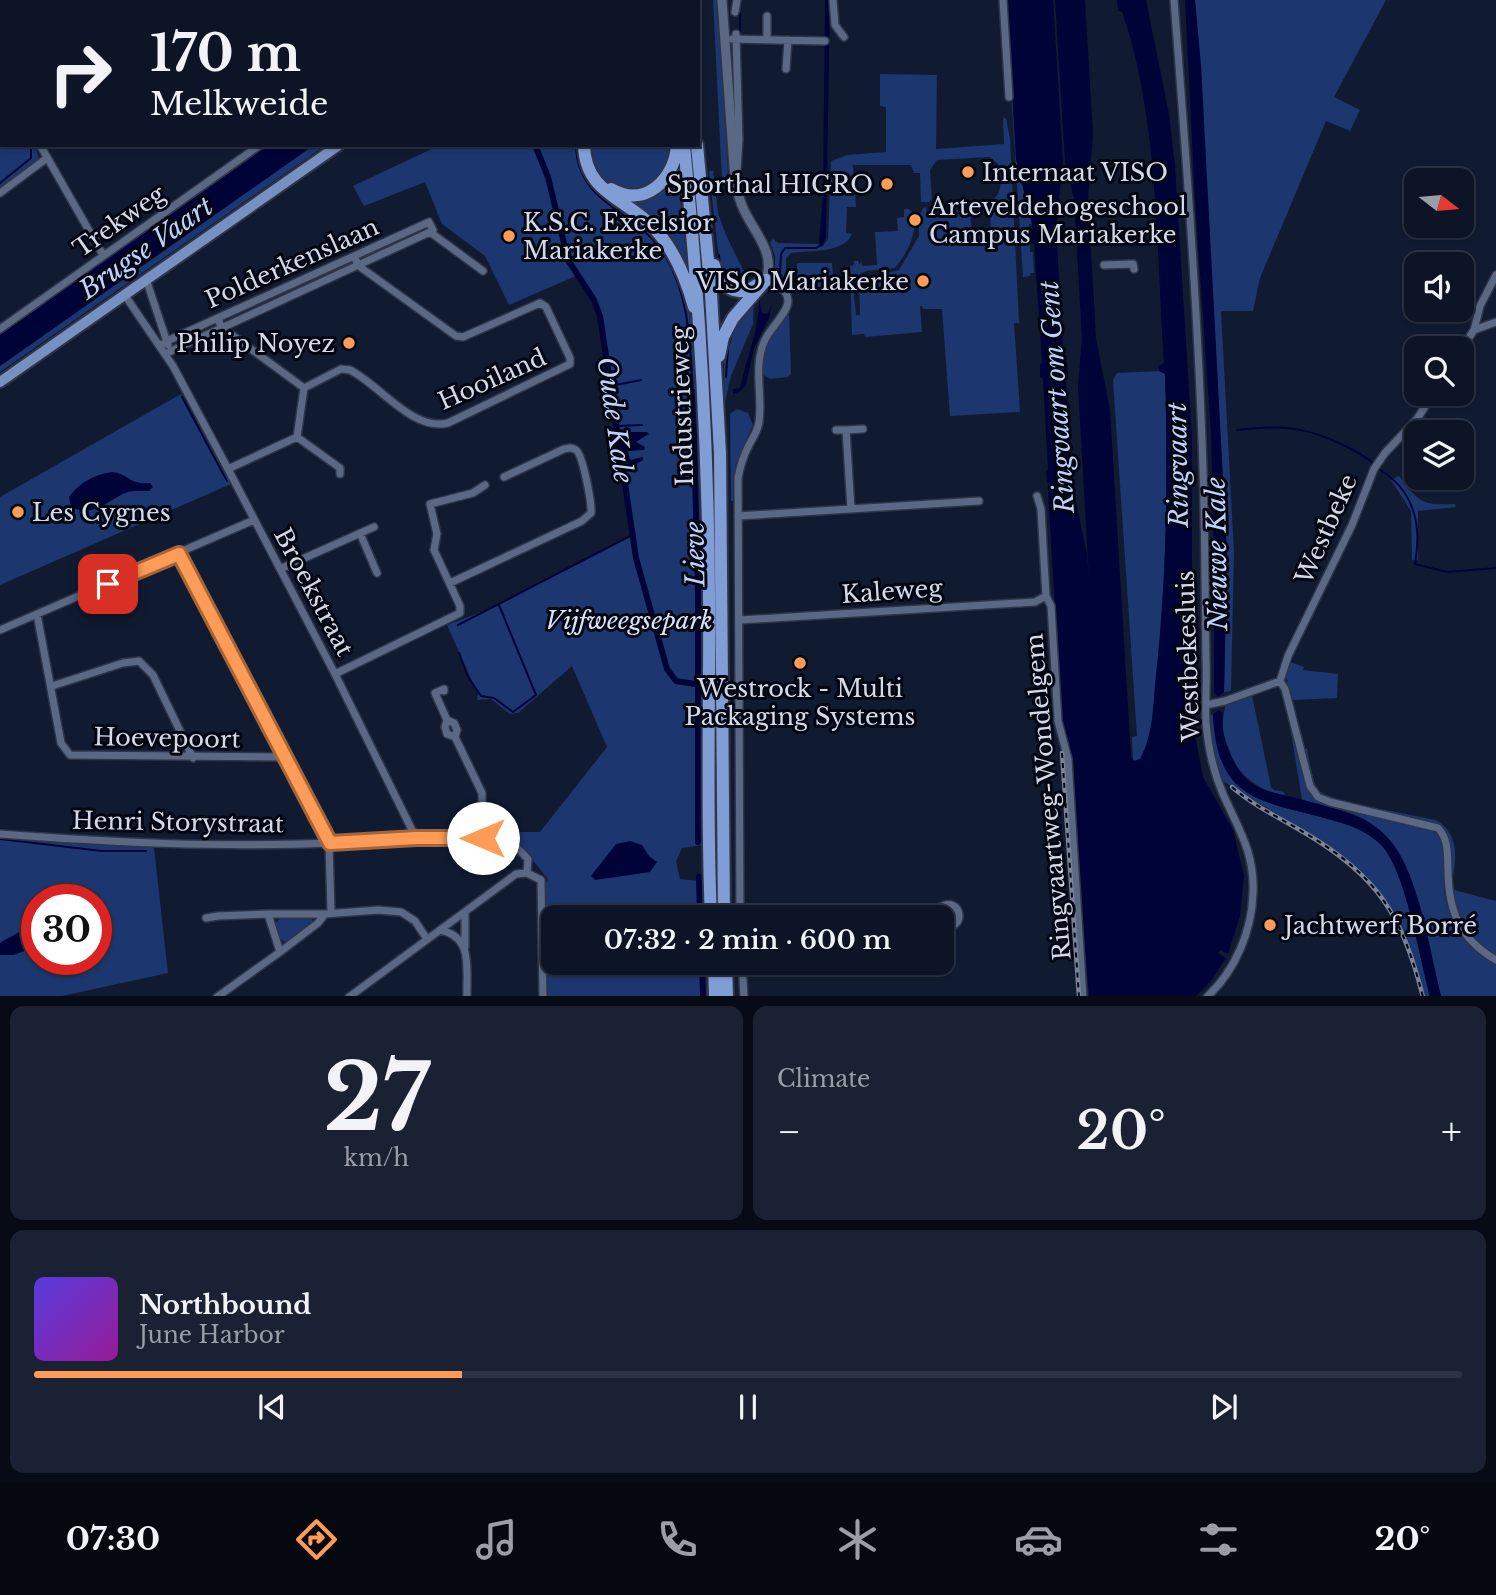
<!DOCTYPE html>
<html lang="en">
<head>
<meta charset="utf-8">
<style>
	body { margin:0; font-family:"Libre Baskerville",serif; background:#1a2132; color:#f1f3f6; height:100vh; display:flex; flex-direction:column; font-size:26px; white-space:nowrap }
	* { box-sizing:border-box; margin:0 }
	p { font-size:23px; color:#9a9ea7 }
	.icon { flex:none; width:38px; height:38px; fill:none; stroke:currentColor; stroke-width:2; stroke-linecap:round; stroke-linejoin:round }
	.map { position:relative; height:996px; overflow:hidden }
	.panel { display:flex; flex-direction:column; gap:10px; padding:10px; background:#070b15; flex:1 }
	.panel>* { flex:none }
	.banner { position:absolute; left:0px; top:0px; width:700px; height:147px; box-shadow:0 2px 5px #0004,0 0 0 2px #2c3343; background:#0c1426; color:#f1f3f6; overflow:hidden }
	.needle { width:46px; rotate:106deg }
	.tools { position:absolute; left:1404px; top:168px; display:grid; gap:14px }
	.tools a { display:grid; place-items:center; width:70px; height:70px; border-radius:14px; background:#0c1426; box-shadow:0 2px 5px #0004,0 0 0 2px #2c3343; font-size:35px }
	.speed { position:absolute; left:21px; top:884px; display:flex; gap:14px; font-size:35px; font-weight:700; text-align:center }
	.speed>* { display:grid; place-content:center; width:91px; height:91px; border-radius:50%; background:#0c1426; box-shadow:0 2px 5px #0004,0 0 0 2px #2c3343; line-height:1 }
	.speed .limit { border:10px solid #d22; background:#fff; color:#111 }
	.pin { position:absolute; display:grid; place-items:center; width:60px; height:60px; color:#fff; margin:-30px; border-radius:14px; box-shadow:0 4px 10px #0006 }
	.me { position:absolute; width:77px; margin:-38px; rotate:270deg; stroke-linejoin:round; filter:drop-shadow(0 0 5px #0008) }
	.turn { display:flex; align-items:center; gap:24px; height:147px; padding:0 35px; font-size:32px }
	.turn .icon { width:91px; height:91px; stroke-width:2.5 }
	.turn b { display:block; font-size:49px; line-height:60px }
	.big { font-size:52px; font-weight:600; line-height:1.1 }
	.panel .tile { flex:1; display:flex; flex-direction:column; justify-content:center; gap:10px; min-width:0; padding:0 24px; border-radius:14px; background:#1a2132 }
	.panel .dial { align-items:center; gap:0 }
	.dial b { font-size:91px; line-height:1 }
	.song { display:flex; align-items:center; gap:21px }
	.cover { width:84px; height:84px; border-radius:10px; background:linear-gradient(135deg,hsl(250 70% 55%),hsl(300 70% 35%)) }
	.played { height:7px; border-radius:4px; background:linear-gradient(90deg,#fe9c57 30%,#2c3343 30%) }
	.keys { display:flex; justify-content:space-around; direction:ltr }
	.heat { display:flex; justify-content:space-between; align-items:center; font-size:38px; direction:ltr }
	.panel .tiles { flex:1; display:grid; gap:10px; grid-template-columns:1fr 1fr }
	.tile:last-child { grid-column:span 2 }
	.trip { position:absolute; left:541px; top:905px; width:413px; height:70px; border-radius:14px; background:#0c1426; box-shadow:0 2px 5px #0004,0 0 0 2px #2c3343; font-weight:600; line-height:70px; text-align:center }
	.tabs { display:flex; height:112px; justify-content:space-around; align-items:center; background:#05080f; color:#9a9ea7 }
	.tabs .icon { width:49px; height:49px }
	.tabs .selected { color:#fe9c57 }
	.tabs b { font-size:32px; color:#f1f3f6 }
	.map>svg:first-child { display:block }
	.green { fill:#1c366f; fill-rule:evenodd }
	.water { fill:#000337 }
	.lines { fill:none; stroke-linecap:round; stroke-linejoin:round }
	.stream { stroke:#000337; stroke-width:2 }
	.canal { stroke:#000337; stroke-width:6 }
	.minor-casing { stroke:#2f3447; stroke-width:10 }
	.tertiary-casing { stroke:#2f3447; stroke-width:12 }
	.primary-casing { stroke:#2f3447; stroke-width:14 }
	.trunk-casing { stroke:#2f3447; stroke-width:16 }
	.minor { stroke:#5a6884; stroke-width:7 }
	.tertiary { stroke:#5a6884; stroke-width:9 }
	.primary { stroke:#7790c2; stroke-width:10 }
	.trunk { stroke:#809dd6; stroke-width:12 }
	.rail-casing { stroke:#7b8497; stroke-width:4.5 }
	.rail { stroke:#030610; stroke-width:2; stroke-dasharray:5; stroke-linecap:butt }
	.route-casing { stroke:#a56539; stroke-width:18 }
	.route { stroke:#fe9c57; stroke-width:12 }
	.poi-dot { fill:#fe9c57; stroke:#030610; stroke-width:2.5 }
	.labels { text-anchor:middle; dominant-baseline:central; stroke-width:6; stroke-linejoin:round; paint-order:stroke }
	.poi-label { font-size:24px; fill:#d2daea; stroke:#030610; text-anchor:start }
	.street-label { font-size:24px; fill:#d2daea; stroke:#030610 }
	.park-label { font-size:24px; font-style:italic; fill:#d9e4f9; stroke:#030610 }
	.water-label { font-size:26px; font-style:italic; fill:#bed3fc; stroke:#030610 }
</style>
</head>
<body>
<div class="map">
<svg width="1496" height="997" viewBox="0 0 1496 997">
	<rect width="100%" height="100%" fill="#101b32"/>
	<path class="green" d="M713 0H718L728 172 725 177H722L721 161Z
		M1005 0H1007L1016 159 1032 224H1029V227L1023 228 1024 244H1030V252H1033L1034 273H1030V276L1023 277Z
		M1195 0H1386L1334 97 1360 110 1350 131 1326 121 1260 278 1253 311H1221L1234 552 1231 691 1224 692 1227 554Z
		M880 74 937 75 936 149 1004 144 1003 117 1006 119 1010 138 1019 323H1014L1020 412 950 416 942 309H923L922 306H920L922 332 865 337 864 334 852 335 850 266 854 265V261H858L860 265 861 260 862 266 877 265 875 232 898 231 897 218 904 217V209H909L914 214C917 234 908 252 895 268 886 270 876 269 867 271 848 275 855 301 856 315H860L859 285 861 279 899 270 919 236V216L923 208 926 207 927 212 970 210 972 234 991 232 989 203C1004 194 1001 179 998 164L990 157 937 160 930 170 932 199 929 202H921L920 173H914L911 165H853L856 207H847L846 233 852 234C843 254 809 250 791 253L786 259V283H783L775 275V256L770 242 773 239 778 243 818 244 823 246 828 239 831 161 847 155 886 152V107L880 106Z
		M0 75 2 145H35L40 161 0 190Z
		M264 145H269L0 335V332Z
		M314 145H326L0 372V366Z
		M440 145H580L581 163 589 182 649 230 669 254 689 306 692 320 698 401 702 592V845L682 848 676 862 680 879 700 881 702 917H553V962L705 963 707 996H545L542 890 548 879 530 857 506 836 508 832H540L607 747 572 666 518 713 510 714 491 699 477 700 478 694 447 625 499 605 632 535 600 316 594 300 578 275 509 305 485 256 442 224 425 182 364 206 353 186Z
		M592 145H671C670 157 667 172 658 181 644 195 611 192 599 176 592 167 591 157 592 145Z
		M677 165 687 265 684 271 670 244 617 196 633 198Z
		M709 171H713L718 213 726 235 750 284C734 286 727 282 720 268Z
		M797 263H832L834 287 802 289 797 276Z
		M754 300 753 324 731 376 724 406V352L730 331Z
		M789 313 791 374 788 377 770 379 762 374C758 350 774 330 789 313Z
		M1159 371 1165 374C1168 476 1167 579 1156 681 1153 706 1154 737 1140 759L1133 761 1132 737 1137 736 1113 380 1117 373Z
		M181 394 231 484 0 585V497Z
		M737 409 748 413 753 425 736 464 733 501H731L730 414Z
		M1399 476C1421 503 1419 505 1455 504L1456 507 1418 511V560H1412L1411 511 1391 480Z
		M1290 662 1304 667 1303 670 1338 674 1337 698 1291 700 1286 676Z
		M1252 695 1271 787 1274 790 1284 792 1285 797C1242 786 1213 750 1226 704Z
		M1210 715H1213C1220 805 1264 800 1335 821 1353 826 1368 832 1382 845 1405 870 1420 960 1430 996H1425C1408 936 1389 887 1335 850L1221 780C1215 761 1206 735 1210 715Z
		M1291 732H1294L1304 749H1307C1309 758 1313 785 1319 791 1333 802 1414 815 1436 820 1462 835 1456 865 1450 889L1496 901V959C1468 940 1459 921 1450 890H1444C1448 923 1466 949 1496 964V996H1441C1435 972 1429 948 1423 923 1413 882 1404 842 1364 819 1345 809 1322 807 1302 800Z
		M0 838 154 847 168 973 62 996H0ZM37 900H96V959H37Z
		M282 916H311L313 923 289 942H285L280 939 275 924Z"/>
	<path class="water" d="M825 0H830L826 237 822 247 819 244 823 194Z
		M1007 0H1053L1063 161 1056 228 1059 230 1060 244H1057L1064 361 1067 363 1068 375 1066 378 1071 467 1074 482 1072 483 1087 554 1089 579 1078 386 1082 339 1074 199 1065 163 1055 0H1085L1093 134 1088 199 1096 338 1110 410 1131 756 1134 761 1140 759C1154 734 1153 703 1156 675 1167 575 1168 475 1165 374L1159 371 1158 366 1164 363C1156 251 1159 117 1122 12L1118 11 1117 0H1146L1169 114 1175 166 1192 438V663L1195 735 1203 777 1233 830 1244 875 1240 916 1228 954 1220 950 1218 953 1226 958 1211 981 1196 996H1089L1070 760 1062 724 1048 493 1050 483H1047L1046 471 1048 469 1043 379 1040 377V365L1042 362 1034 244H1032L1031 232 1033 228 1016 159Z
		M1185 0H1195L1201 65 1227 554 1224 692 1218 697 1214 692V550L1211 433 1195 200Z
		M269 145H314L0 366V335Z
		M759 298 762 313 768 314 772 303 769 318 754 348 746 385 741 391 733 394V389L739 388 741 385C747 355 760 327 759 298Z
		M631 432H647L649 434 636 442 645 447 644 450 628 451 630 460 643 457V460C635 465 630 467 621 463L617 436Z
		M112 472C130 474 128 485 150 483L153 487 149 491C141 491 133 490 125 493 108 501 89 519 71 506L69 497C80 482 94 475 112 472Z
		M1218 710 1223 713C1221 726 1224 738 1229 750 1246 793 1265 789 1304 800 1335 809 1367 814 1389 839 1419 873 1430 952 1441 996H1430C1420 959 1406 871 1381 845 1368 832 1353 826 1335 821 1265 800 1217 805 1213 715Z
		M630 841 642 845 649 856 657 862 650 872 595 880 591 876 616 844Z
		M37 926V946L14 955H0V943L3 941 25 929Z"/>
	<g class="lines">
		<path class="stream" d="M621 0V2
			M252 2 256 0
			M740 14V33
			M0 22 2 21
			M740 45 741 66
			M0 83 2 86
			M576 145C577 206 639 210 666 257 690 298 690 346 693 392
			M0 183 31 158V145
			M719 255 720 265
			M780 272 781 254 785 248H816L821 245
			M726 377 728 348 732 333
			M610 386 641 380
			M182 397 227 481
			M616 426 642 425
			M1237 430C1279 425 1306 426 1345 446 1355 451 1365 456 1373 463
			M1379 469C1415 491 1422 525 1415 564L1447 572 1496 568
			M458 625 632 535
			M459 653 468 677 481 696 494 698 513 712 536 695 499 605
			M0 839 102 851H146"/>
		<path class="canal" d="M535 145 548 177 568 260 594 300 600 316 636 558 667 669 676 681 695 684
			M693 392 698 592V842
			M699 877 700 917
			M702 962 703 997"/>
		<g class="minor-casing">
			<path id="minor" d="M222 0 223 2
				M392 0 393 2
				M833 0 835 25 844 37
				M1003 0 1009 97
				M1174 0C1186 156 1198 312 1203 469 1205 532 1205 595 1206 659 1207 680 1205 701 1206 722 1208 747 1213 771 1223 794 1238 828 1255 853 1253 893 1252 931 1235 971 1207 997
				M150 2 155 0
				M299 2 303 0
				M372 2 376 0
				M463 2 465 0
				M735 12 737 0
				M736 34 739 140 737 170
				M732 39 825 41
				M767 39V16
				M0 58 2 57
				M0 67 2 70
				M786 69 788 40
				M40 145 103 255
				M0 193 47 158
				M430 232 483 271
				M1104 265 1133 264 1134 269
				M146 279 168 345
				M124 294 173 366 228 469 335 674 416 838
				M218 318 221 327 304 388 341 369 350 370C380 385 413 432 448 423L570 364V358L546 307 540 303 463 337 456 336 363 269 358 265 354 256
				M0 329 260 145
				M1474 330 1496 322
				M160 346 167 341 429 222 433 230 430 232
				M1461 350 1474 330 1480 306 1496 275
				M165 354 430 232
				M836 430H846
				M297 437 304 388
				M228 469 297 437 340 468V474
				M1037 496 1041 509 1046 596 1051 606 1058 721 1068 759 1083 997
				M851 509 846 430 863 429
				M738 516 979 501
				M360 533 377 573
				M179 554 329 843 331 912
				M280 569 374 527
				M450 583 582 521 591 513C592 504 583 455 576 450 571 447 569 448 564 449L504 477
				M37 614 61 743 70 755 284 757
				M740 620 1035 602 1046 596
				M0 630 254 520
				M335 674 460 613V606L434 550 437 534 430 504 473 493 485 485
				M1280 681 1285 689 1310 786 1318 797 1330 802 1438 828C1449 840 1447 854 1448 869 1448 911 1460 939 1496 960
				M52 686 123 663 139 661 153 675 193 758
				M444 691V689L435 693 447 720
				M1206 705 1225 701 1280 681 1288 656 1352 525 1374 469 1385 453 1417 419 1433 394
				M455 737 447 734 445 727 447 720 454 723 457 730 455 737 482 793 483 838
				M0 834C110 842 219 848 329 843 388 841 446 838 504 839L511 842 528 859 527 873 541 880 543 997
				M465 912V947
				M740 917 738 478C740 467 743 457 748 447 752 439 758 431 759 422 763 395 753 369 764 342 769 329 788 313 788 301 788 289 775 284 766 280
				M917 917 937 916
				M937 917 939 908C962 893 968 933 942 925
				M206 918 218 916 268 914
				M440 930C474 937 466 969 467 997
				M280 952 318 923 325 914
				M742 962 744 997
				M217 997 280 952 268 914H325L378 910 401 912 415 921 427 939
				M349 997 508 880 516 874 527 873"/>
		</g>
		<g class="tertiary-casing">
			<path id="tertiary" d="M722 0 735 181C737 190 739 199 743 208 753 231 776 252 766 280"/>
		</g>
		<g class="primary-casing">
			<path id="primary" d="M545 2 547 0
				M0 382 339 145"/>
		</g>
		<g class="trunk-casing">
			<path id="trunk" d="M629 0V2
				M669 0V2
				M682 0V2
				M584 145C585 194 627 198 655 229 675 251 686 278 694 307
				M684 145C699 295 708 444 709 594 710 702 706 809 711 917
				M697 145 711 293 720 453 724 917
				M611 189C645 209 675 179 677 145
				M714 265C719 287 737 299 757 285
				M719 356 723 337 733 318 766 280
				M714 962 715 997
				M726 962 727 997"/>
		</g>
		<use href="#minor" class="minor"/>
		<use href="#tertiary" class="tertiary"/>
		<use href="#primary" class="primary"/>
		<use href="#trunk" class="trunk"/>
		<g class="rail-casing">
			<path id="rail" d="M1062 753 1079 997
				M1232 787C1254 806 1280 818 1305 833 1378 876 1402 915 1423 997"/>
		</g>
		<use href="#rail" class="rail"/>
	</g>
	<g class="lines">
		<g class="route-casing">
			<path id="route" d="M108 584 179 554 330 843 416 838H483"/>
		</g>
		<use href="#route" class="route"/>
	</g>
	<g class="poi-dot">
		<circle cx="968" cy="172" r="7"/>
		<circle cx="887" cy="184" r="7"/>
		<circle cx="915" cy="220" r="7"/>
		<circle cx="509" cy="236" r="7"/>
		<circle cx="923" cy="281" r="7"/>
		<circle cx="349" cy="343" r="7"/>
		<circle cx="18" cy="512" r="7"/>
		<circle cx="800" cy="663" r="7"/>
		<circle cx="1270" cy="925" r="7"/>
	</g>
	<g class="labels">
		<g class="poi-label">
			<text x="982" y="172">Internaat VISO</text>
			<text x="873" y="184" text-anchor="end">Sporthal HIGRO</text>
			<text x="929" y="206">Arteveldehogeschool<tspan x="929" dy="28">Campus Mariakerke</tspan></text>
			<text x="523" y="222">K.S.C. Excelsior<tspan x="523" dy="28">Mariakerke</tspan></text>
			<text x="909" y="281" text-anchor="end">VISO Mariakerke</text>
			<text x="335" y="343" text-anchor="end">Philip Noyez</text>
			<text x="32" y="512">Les Cygnes</text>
			<text x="800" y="688" text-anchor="middle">Westrock - Multi<tspan x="800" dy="28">Packaging Systems</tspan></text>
			<text x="1284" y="925">Jachtwerf Borré</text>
		</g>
		<g class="street-label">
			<text transform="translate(119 221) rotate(-35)">Trekweg</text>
			<text transform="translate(292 263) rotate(-24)">Polderkenslaan</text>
			<text transform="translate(492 379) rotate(-24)">Hooiland</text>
			<text transform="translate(682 406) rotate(-92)">Industrieweg</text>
			<text transform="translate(1326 529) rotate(-66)">Westbeke</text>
			<text transform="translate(892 591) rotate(-4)">Kaleweg</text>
			<text transform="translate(314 592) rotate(62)">Broekstraat</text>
			<text transform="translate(1188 656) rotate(-92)">Westbekesluis</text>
			<text transform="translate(167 738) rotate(1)">Hoevepoort</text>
			<text transform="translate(1048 797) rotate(-95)">Ringvaartweg-Wondelgem</text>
			<text transform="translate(178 822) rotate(1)">Henri Storystraat</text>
		</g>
		<g class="park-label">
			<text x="629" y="620">Vijfweegsepark</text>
		</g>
		<g class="water-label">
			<text transform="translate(146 248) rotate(-35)">Brugse Vaart</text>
			<text transform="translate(1057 397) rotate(-94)">Ringvaart om Gent</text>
			<text transform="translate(615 420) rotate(82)">Oude Kale</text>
			<text transform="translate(1178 465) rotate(-91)">Ringvaart</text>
			<text transform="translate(695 554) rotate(-91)">Lieve</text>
			<text transform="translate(1217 554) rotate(-91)">Nieuwe Kale</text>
		</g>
	</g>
</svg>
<div class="tools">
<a><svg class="needle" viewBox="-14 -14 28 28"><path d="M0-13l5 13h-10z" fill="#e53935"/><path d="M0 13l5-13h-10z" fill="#9a9ea7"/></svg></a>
<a><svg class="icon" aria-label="sound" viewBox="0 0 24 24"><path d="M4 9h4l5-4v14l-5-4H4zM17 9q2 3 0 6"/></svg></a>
<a><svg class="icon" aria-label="search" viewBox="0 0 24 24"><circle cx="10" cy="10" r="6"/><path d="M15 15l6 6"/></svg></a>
<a><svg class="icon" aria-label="layers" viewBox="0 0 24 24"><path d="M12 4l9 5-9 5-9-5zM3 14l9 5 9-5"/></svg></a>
</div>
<div class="speed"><div class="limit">30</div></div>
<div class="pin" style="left:108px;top:584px;background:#d93025"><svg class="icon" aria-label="arrive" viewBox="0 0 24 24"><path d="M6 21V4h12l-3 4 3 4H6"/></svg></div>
<svg class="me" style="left:483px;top:838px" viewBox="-20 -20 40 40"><circle r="19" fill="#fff"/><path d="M0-13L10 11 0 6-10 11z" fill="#fe9c57"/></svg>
<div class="trip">07:32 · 2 min · 600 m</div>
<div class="banner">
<div class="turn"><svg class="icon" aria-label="right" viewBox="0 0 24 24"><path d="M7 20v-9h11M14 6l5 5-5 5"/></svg><div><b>170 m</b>Melkweide</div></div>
</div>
</div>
<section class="panel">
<div class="tiles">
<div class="tile dial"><b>27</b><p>km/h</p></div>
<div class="tile"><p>Climate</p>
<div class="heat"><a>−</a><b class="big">20°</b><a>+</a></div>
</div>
<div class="tile">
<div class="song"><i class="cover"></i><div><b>Northbound</b><p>June Harbor</p></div></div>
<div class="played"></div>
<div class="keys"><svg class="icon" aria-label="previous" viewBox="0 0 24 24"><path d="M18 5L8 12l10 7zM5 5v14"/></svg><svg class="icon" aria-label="pause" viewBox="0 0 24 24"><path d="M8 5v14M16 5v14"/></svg><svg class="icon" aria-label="next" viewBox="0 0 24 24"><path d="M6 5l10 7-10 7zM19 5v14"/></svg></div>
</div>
</div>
</section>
<nav class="tabs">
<b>07:30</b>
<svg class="icon selected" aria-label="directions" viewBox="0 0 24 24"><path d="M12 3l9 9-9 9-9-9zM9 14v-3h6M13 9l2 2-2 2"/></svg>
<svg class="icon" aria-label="music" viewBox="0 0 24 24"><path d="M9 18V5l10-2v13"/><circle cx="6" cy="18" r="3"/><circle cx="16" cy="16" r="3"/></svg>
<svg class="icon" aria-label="phone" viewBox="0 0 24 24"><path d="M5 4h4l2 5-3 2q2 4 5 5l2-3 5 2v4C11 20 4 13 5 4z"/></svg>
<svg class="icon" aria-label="climate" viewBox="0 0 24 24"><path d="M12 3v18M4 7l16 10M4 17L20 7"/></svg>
<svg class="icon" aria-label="car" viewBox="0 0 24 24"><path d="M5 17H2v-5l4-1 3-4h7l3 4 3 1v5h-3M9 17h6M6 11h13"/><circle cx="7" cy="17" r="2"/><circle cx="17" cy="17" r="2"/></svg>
<svg class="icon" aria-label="filters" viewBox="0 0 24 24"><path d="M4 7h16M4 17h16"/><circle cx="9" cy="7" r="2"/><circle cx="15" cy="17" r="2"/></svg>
<b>20°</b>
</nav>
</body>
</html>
